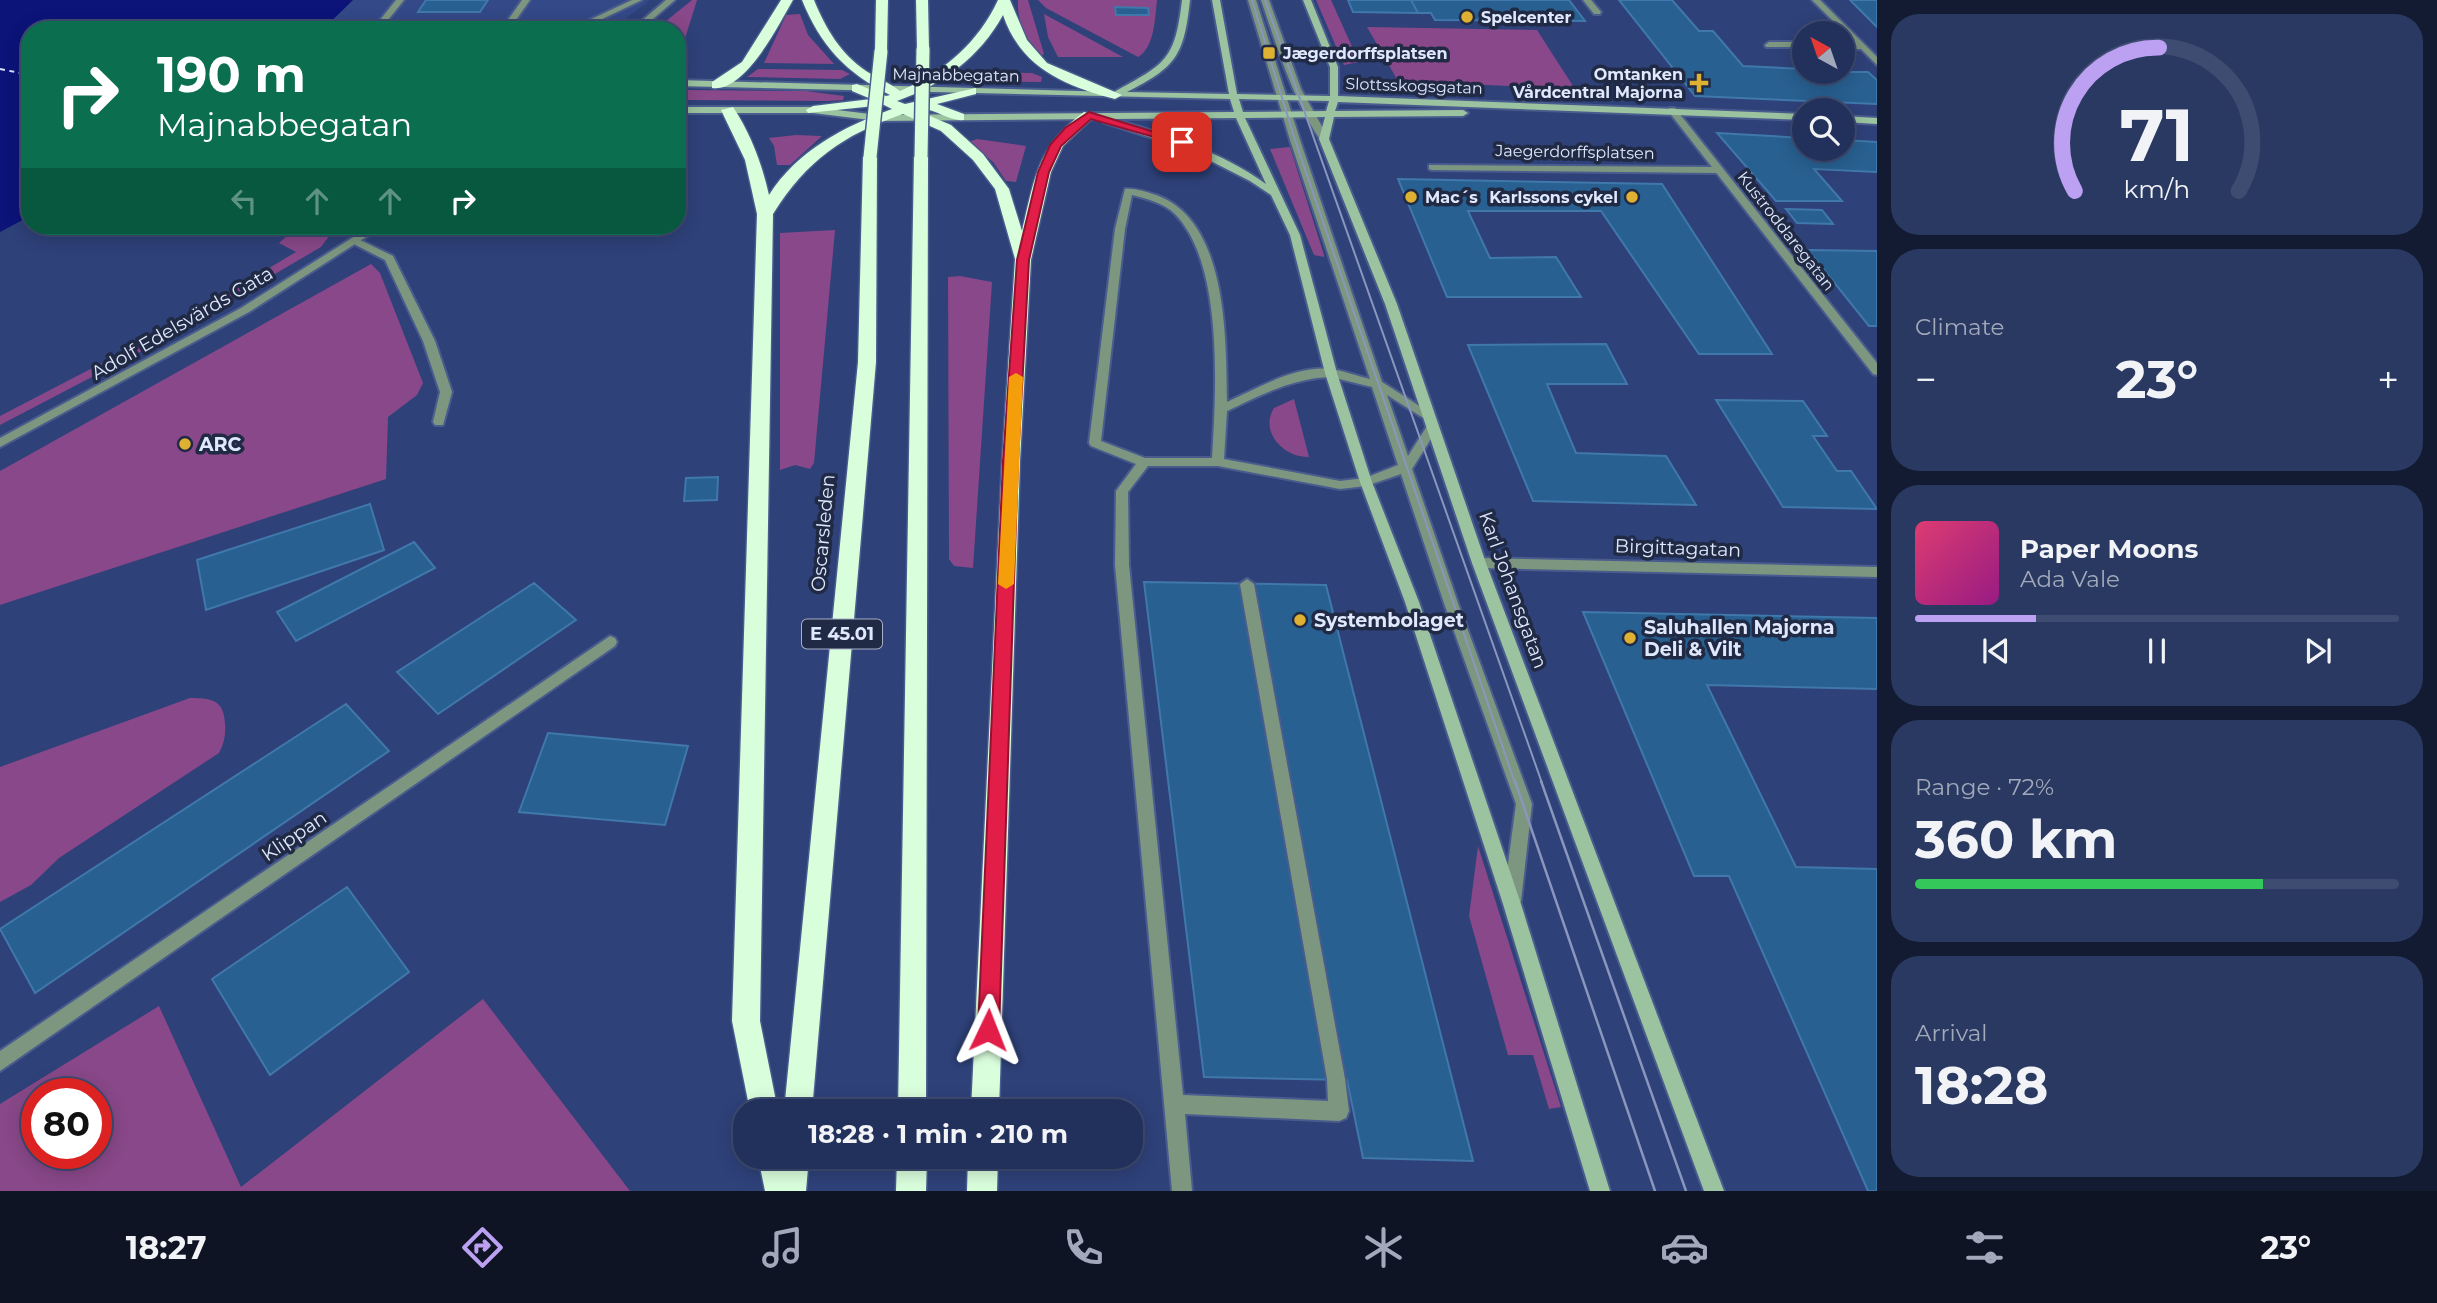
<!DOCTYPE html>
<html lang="en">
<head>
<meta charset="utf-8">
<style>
	body { margin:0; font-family:Montserrat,sans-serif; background:#2a3961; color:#f1f3f6; height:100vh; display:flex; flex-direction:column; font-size:26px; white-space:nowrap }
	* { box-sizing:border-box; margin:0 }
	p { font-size:23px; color:#a2a9bb }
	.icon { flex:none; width:38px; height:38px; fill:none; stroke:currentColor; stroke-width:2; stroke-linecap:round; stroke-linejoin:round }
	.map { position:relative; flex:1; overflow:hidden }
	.details { display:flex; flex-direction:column; gap:14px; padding:14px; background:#131b32; width:560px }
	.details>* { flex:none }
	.banner { position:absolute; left:21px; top:21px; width:665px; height:214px; border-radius:28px; box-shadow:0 4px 18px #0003,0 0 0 2px #3f4c71; background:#0b6e4f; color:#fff; overflow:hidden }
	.needle { width:46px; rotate:320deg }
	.controls { position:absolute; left:1792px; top:21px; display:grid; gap:14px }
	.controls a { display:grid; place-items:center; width:63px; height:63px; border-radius:50%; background:#22315b; box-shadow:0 4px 18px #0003,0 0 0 2px #3f4c71; font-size:35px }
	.speed { position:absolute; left:21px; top:1078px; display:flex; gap:14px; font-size:35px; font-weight:700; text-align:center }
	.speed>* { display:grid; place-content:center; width:91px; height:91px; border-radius:50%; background:#22315b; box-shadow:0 4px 18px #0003,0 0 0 2px #3f4c71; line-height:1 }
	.speed .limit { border:10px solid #d22; background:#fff; color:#111 }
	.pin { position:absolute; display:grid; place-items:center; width:60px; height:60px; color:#fff; margin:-30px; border-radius:14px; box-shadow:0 4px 10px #0006 }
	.me { position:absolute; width:77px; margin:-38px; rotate:2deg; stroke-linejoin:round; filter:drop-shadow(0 0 5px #0008) }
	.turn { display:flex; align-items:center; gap:24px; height:147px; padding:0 21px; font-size:32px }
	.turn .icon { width:91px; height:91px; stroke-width:2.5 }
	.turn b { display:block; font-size:49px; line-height:60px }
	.lanes { display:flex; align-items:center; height:66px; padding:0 21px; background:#0003; justify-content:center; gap:35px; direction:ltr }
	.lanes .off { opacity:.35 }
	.big { font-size:52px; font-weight:700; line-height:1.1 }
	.details .card { flex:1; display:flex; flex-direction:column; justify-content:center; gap:10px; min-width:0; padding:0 24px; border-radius:28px; background:#2a3961 }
	.details .dial { align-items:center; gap:0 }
	.dial svg { height:182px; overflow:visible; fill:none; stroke:#3f4c71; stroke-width:7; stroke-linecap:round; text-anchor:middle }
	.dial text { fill:#f1f3f6; stroke:none }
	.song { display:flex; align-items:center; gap:21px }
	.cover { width:84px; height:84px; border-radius:10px; background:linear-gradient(135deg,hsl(340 70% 55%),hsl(310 70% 35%)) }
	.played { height:7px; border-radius:4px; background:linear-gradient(90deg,#bca0f2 25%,#3f4c71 25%) }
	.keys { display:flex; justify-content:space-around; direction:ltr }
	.heat { display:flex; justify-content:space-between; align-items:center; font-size:38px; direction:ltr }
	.charge { height:10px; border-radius:5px; background:linear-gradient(90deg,#34c759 72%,#3f4c71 0) }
	.trip { position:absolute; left:733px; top:1099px; width:410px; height:70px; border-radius:28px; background:#22315b; box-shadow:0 4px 18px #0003,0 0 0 2px #3f4c71; font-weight:700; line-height:70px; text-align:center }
	.tab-bar { display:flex; height:112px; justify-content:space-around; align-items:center; background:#0e1424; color:#a2a9bb }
	.tab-bar .icon { width:49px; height:49px }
	.tab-bar .on { color:#bca0f2 }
	.tab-bar b { font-size:32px; color:#f1f3f6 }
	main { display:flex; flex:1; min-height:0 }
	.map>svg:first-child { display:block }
	.built { fill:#334988 }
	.green { fill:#894889; fill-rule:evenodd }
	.water { fill:#0c1379 }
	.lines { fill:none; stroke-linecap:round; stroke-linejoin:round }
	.ferry { stroke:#d9e4ff; stroke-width:2; stroke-dasharray:5 4.5; stroke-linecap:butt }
	.building { fill:#286091; stroke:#4178ab; stroke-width:2 }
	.lane-casing { stroke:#4a5c8e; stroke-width:4 }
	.street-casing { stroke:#4a5c8e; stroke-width:4 }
	.secondary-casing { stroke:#4a5c8e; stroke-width:4 }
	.highway-casing { stroke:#4a5c8e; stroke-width:3 }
	.lane { fill:#7d967f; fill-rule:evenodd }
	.street { fill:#7d967f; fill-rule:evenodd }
	.secondary { fill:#9bc39f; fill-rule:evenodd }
	.highway { fill:#d9fedc; fill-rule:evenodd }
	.tram-far1 { stroke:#8997bc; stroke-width:2 }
	.tram { stroke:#8997bc; stroke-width:2.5 }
	.highway-bridge-casing { stroke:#4a5c8e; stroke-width:16; stroke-linecap:butt }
	.highway-bridge { stroke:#d9fedc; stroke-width:13 }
	.route { fill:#e11d48; stroke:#92132f; stroke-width:2 }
	.slow { fill:#f59e0b }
	.poi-dot { fill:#deb133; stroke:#212a44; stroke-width:2.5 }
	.labels { text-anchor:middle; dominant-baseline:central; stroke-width:7; stroke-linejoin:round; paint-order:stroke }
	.far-poi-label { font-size:16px; font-weight:bold; fill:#dfe8fc; stroke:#212a44; text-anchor:start }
	.far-street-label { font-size:16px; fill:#dfe8fc; stroke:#212a44 }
	.shield { fill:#212a44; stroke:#a6afc5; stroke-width:2 }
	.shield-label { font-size:18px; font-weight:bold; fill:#dfe8fc }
	.street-label { font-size:19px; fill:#dfe8fc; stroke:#212a44 }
	.poi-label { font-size:19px; font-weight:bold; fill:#dfe8fc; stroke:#212a44; text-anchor:start }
</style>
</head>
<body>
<main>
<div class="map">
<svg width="1877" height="1191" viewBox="0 0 1877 1191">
	<rect width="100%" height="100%" fill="#2e4179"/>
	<path class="built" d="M353 0H650L625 19 582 30H322Z"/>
	<path class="green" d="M692 0H697L677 64V30H655Z
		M1028 0 1044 54 1041 56C1027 48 1016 16 1018 0Z
		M1038 0H1157C1155 17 1155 47 1138 57L1046 8Z
		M1316 0H1331L1359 62 1344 65Z
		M800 14 808 35 834 64 764 63 786 15Z
		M1044 14 1123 57H1058L1048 37Z
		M1367 27 1537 30 1575 89 1398 81Z
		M758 69 842 70 850 74 840 79 747 77Z
		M976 72 1032 73 1042 77 1041 82 974 81Z
		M688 90 806 91 844 96 843 100 828 101 685 100Z
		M796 135 822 136 790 165H777L774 146 769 138Z
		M977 139 1026 146 1016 182 1006 181 993 162 969 142Z
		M1290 147 1324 255V257L1314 255 1270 149Z
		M291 226H331L332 232 321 247 157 343 0 425V416L156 335 296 252 279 243 289 234Z
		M835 230 814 463 810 469 795 465 780 470V233Z
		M371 264 380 273 423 383 417 395 388 417 386 479 0 605V471Z
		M960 276 992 282 973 568 954 566 949 559 948 277Z
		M1294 399 1309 457C1284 458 1259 432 1274 408Z
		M190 698C212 698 224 700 225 724 226 735 224 744 219 753L59 858 31 885 0 902V767Z
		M1478 846 1561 1107 1549 1109 1533 1055H1508L1469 916Z
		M483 999 630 1191H0V1104L159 1006 241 1187ZM37 1094H96V1153H37Z"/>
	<path class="water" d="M0 0H353L322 30H30V216L0 232Z"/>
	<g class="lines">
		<path class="ferry" d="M0 69 30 75"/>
	</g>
	<path class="building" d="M426 0H488L480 12H418Z
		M1348 0H1411L1418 13 1353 12Z
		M1411 0H1569L1585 21 1435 20 1431 13H1418Z
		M1619 0H1672L1699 31H1713L1743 66 1804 69V72H1868L1877 80V104L1695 96Z
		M1850 0H1877V27Z
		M1115 7 1148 8 1149 15H1116Z
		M1717 133 1804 138V149H1843V140L1877 142V172L1814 169 1842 201H1776Z
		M1398 179 1662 184 1772 354H1699L1601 211H1468L1490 258 1556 257 1581 297H1447Z
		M1786 209 1822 210 1833 224 1797 223Z
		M1808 250 1877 251V326H1869Z
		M1606 344 1627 384H1547L1576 453 1666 456 1696 505 1533 501 1468 345Z
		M1716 400 1803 401 1827 436H1813L1837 471H1851L1877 509 1783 507Z
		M718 477 717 500 684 501 686 478Z
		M370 504 384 550 206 610 197 560Z
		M414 542 435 568 296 641 277 612Z
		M1144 582 1326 585 1473 1161 1363 1158 1347 1080 1204 1077Z
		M534 583 576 620 438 714 397 672Z
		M1583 612 1877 618V689L1707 685 1796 867 1877 869V1191H1868L1729 876H1694Z
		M346 704 389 751 35 993 0 929Z
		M548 733 688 746 665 825 519 812Z
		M347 887 409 972 270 1075 212 979Z"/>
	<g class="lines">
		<g class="lane-casing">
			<path id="lane" d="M632 0H642L579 30H568Z
				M1248 0H1256L1300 140 1382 382 1435 416 1433 419H1425L1387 395 1408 456 1429 423 1433 422 1439 426 1412 469 1459 606 1532 804 1521 901 1518 907 1512 909 1506 907 1503 901 1516 804 1445 606 1401 474 1366 486 1340 489 1218 466H1148L1128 492 1129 565 1183 1095 1328 1101 1327 1079 1240 584 1247 579 1254 584 1345 1079 1349 1111 1346 1118 1339 1121 1185 1114 1192 1191H1172L1115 565 1116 491 1136 464 1091 446 1089 443 1115 229 1125 189C1135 188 1146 192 1156 195 1228 220 1226 339 1227 402 1258 388 1296 365 1332 369 1344 371 1357 376 1370 379L1290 140ZM1132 195C1147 199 1164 203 1175 214 1224 264 1216 392 1212 458H1145L1101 441 1125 229ZM1331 377 1372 387 1398 465 1365 478 1340 481 1224 459 1227 411C1261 395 1293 378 1331 377Z
				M1261 0H1269L1301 89 1329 139 1327 141H1321C1292 98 1278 49 1261 0Z
				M1583 0H1591L1601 12 1600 14H1594Z
				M1769 42H1804V47H1766L1765 45Z
				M1843 43H1861L1865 46 1861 49H1843Z
				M1429 165 1717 167 1722 170 1717 173 1432 170 1429 169Z
				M356 238 393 256 435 341 452 392 443 425H435L433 422 440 392 423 341 385 260 352 243V239Z"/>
		</g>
		<g class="street-casing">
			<path id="street" d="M396 0H404L380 30H372Z
				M522 0H530L509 30H501Z
				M666 0H675L640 30H631Z
				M1812 0H1820L1877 57V65Z
				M1669 108H1675L1877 363V375L1873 374 1669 112Z
				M371 226H383L249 312 0 447V438L241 308Z
				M1479 558 1877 567V577L1479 568 1472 563Z
				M610 636 615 638 617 642 615 646 0 1071V1051Z"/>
		</g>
		<g class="secondary-casing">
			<path id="secondary" d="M1182 0H1190C1184 56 1176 67 1127 92L1229 94 1212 0H1220L1237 94 1330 96V67L1303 0H1311L1338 67V96L1804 114V120L1338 102 1335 111 1463 110 1468 113 1463 116 1334 117 1329 139 1397 304 1486 563 1724 1191H1704L1472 563 1385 304 1319 139 1325 117 1245 118 1300 235 1337 373 1372 482 1419 602 1521 904 1610 1191H1590L1503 904 1405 602 1360 482 1325 373 1290 235 1271 195 1250 181 1189 150 1103 122 1102 119 878 121 813 113H677V107H813L878 115 1234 112 1230 99 677 86V80L1114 92C1165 64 1175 61 1182 0ZM1239 99 1329 101 1326 111 1243 112ZM1236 118 1266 184C1220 151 1166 134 1112 119Z
				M1843 116 1877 118V124L1843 122Z"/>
		</g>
		<g class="highway-casing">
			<path id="highway" d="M781 0H793C779 24 745 93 712 88V82L742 62Z
				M802 0H814C826 29 840 53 866 71 877 78 890 83 900 91 944 72 978 43 998 0H1010L1027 40 1047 63 1122 95 1115 99C1065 86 1021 68 1003 15 980 57 942 85 897 101L905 104 976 88V94L937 104 964 114V120C947 122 932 105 916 110L951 125 983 154 1009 189 1022 231C1035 177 1037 147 1084 112L1096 115 1063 146 1051 172 1031 260 1020 461 999 1111H971L1002 461 1015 259 995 189 973 160 941 131 903 114C843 135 807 160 773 214L760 1021 778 1111H750L732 1021 757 214 745 160 721 110 733 107C751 134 762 164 769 195 798 150 843 127 892 109L884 105 808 113 806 110 813 106 871 99 852 91V85L857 84 886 96 890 95C846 73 820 45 802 0Z
				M876 0H888L887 51 881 55 875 51Z
				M916 0H928L929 49 923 53 917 49Z
				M870 153 877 157 876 362 812 1111H784L858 362 863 157Z
				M921 153 928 157 926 1111H898L914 157Z
				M758 1157H809L806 1191H765Z
				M897 1157H927L926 1191H896Z
				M968 1157H998L997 1191H967Z"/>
		</g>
		<use href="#lane" class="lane"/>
		<use href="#street" class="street"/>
		<use href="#secondary" class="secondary"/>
		<use href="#highway" class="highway"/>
		<path class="tram-far1" d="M1252 0 1295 140 1515 783
			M1265 0 1542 783"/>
		<path class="tram" d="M1515 781 1655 1191
			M1541 781 1686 1191"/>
		<g class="highway-bridge-casing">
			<path id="highway-bridge" d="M870 157 881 51
				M921 157 923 49"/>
		</g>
		<use href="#highway-bridge" class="highway-bridge"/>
	</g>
	<path class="route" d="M1089 112 1187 142 1182 145 1091 119 1061 146 1049 172 1029 260 1018 461 999 1030 996 1037 988 1040 981 1037 978 1030 1003 461 1017 260 1038 172 1050 145 1065 128Z"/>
	<path class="slow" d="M1016 373 1023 377 1014 584 1006 589 998 584 1009 377Z"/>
	<g class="poi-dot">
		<circle cx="1467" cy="17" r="7"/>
		<rect x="1262" y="46" width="14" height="14" rx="3.5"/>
		<path d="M1695.5 72.5h7v7h7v7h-7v7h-7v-7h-7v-7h7z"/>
		<circle cx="1411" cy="197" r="7"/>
		<circle cx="1632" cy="197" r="7"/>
		<circle cx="185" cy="444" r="7"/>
		<circle cx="1300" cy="620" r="7"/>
		<circle cx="1630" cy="638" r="7"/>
	</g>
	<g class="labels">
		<g class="far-poi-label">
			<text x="1481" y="17">Spelcenter</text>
			<text x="1283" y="53">Jægerdorffsplatsen</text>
			<text x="1683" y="74" text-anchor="end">Omtanken<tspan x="1683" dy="18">Vårdcentral Majorna</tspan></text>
			<text x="1425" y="197">Mac´s</text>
			<text x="1618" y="197" text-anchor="end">Karlssons cykel</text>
		</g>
		<g class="far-street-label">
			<text transform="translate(956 75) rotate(1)">Majnabbegatan</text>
			<text transform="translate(1414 86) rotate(2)">Slottsskogsgatan</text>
			<text transform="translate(1575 152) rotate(1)">Jaegerdorffsplatsen</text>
			<text transform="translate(1786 231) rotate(52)">Kustroddaregatan</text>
		</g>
		<rect class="shield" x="802" y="619.5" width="80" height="29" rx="5"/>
		<g class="shield-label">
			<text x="842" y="634">E 45.01</text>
		</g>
		<g class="street-label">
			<text transform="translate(182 323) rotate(-30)">Adolf Edelsvärds Gata</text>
			<text transform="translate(823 533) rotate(-85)">Oscarsleden</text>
			<text transform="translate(1678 548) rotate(2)">Birgittagatan</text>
			<text transform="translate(1513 590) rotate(70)">Karl Johansgatan</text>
			<text transform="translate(294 836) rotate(-34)">Klippan</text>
		</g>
		<g class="poi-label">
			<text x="199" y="444">ARC</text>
			<text x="1314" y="620">Systembolaget</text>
			<text x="1644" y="627">Saluhallen Majorna<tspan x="1644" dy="22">Deli &amp; Vilt</tspan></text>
		</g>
	</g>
</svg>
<div class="controls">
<a><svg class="needle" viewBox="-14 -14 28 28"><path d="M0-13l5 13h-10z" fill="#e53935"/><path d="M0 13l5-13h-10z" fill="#a2a9bb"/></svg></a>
<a><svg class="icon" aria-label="search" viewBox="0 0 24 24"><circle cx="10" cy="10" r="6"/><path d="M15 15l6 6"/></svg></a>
</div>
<div class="speed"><div class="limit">80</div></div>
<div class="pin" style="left:1182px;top:142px;background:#d93025"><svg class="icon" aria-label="arrive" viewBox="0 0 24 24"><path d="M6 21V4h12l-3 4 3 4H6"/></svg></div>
<svg class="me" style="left:988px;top:1030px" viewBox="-20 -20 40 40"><path d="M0-17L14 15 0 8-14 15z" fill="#e11d48" stroke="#fff" stroke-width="4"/></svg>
<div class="trip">18:28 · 1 min · 210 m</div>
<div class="banner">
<div class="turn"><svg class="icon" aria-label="right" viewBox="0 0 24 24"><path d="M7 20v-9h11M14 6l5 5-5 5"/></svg><div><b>190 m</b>Majnabbegatan</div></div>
<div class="lanes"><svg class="icon off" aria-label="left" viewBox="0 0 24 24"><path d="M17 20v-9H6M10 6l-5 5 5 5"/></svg><svg class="icon off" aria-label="ahead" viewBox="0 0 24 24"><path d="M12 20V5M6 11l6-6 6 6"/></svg><svg class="icon off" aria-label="ahead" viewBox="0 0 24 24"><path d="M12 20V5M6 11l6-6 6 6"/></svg><svg class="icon" aria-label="right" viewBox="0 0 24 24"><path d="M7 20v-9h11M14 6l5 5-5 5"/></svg></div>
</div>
</div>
<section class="details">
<div class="card dial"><svg viewBox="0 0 100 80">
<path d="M14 69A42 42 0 1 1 86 69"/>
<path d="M14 69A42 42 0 0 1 51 6" stroke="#bca0f2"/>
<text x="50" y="56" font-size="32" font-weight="700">71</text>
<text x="50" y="72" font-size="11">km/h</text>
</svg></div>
<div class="card"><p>Climate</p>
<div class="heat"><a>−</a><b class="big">23°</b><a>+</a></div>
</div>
<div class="card">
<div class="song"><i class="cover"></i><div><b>Paper Moons</b><p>Ada Vale</p></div></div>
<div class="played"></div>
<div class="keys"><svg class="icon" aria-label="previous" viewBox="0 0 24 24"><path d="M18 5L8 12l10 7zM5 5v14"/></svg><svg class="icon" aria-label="pause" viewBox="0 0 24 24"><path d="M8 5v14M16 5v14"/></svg><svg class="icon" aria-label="next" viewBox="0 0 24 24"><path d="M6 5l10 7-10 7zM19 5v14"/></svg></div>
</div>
<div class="card"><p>Range · 72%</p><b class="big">360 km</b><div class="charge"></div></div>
<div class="card"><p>Arrival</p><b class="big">18:28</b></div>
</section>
</main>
<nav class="tab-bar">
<b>18:27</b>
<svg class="icon on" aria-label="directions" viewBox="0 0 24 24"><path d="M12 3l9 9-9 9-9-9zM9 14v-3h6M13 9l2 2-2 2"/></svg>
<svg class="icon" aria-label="music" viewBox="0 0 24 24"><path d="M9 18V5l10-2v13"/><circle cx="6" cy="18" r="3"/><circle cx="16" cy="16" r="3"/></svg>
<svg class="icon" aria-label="phone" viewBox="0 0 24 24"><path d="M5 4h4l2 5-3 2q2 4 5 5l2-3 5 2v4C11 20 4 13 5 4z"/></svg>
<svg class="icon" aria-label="climate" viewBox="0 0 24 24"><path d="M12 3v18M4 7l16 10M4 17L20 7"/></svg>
<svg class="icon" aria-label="car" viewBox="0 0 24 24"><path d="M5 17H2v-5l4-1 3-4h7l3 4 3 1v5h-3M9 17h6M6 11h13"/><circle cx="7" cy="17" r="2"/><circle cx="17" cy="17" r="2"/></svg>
<svg class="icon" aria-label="filters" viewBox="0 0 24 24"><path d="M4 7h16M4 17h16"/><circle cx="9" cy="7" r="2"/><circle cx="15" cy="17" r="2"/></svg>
<b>23°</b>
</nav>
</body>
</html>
